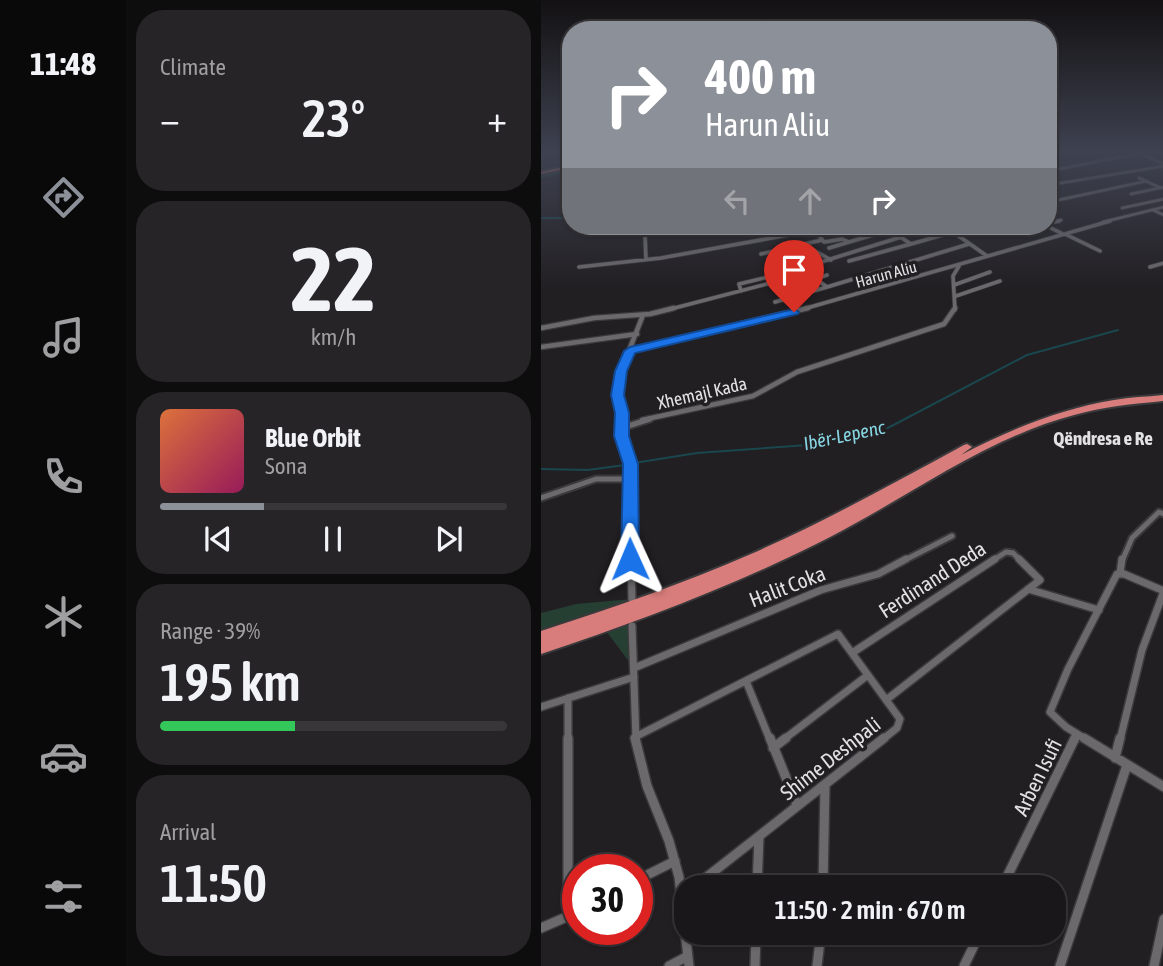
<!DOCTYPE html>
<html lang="en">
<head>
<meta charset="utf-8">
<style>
	body { margin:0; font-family:"Asap Condensed",sans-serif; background:#272427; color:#f1f3f6; height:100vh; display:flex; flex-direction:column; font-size:26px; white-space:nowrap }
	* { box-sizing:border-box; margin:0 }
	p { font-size:23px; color:#9f9fa2 }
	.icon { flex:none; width:38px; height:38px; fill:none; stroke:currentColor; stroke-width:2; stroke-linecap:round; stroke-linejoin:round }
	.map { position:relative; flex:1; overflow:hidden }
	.sheet { display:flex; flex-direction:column; gap:10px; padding:10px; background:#0e0d0e; width:415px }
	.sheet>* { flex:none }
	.guide { position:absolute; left:21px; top:21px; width:495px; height:214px; border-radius:28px; box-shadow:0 2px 5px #0004,0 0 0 2px #383639; background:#8c9099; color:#fff; overflow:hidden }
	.speed { position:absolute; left:21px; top:854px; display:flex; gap:14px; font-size:35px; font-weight:700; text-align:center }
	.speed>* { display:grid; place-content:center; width:91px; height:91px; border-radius:50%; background:#1a171a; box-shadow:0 2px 5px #0004,0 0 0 2px #383639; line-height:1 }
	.speed .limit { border:10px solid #d22; background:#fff; color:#111 }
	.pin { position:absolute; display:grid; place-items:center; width:60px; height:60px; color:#fff; margin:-72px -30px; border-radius:50% 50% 50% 0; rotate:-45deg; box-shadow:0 0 7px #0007 }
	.pin .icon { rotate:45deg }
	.me { position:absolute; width:77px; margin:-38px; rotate:359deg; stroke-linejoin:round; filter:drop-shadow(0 0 5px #0008) }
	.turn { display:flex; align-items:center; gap:24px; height:147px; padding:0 28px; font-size:32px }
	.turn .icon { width:91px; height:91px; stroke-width:2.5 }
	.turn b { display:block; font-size:49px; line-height:60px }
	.lanes { display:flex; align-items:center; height:66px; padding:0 28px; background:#0003; justify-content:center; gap:35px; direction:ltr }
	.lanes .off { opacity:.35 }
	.big { font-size:52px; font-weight:600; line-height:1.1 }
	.sheet .tile { flex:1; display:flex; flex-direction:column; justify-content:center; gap:10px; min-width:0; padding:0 24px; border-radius:28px; background:#272427 }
	.sheet .dial { align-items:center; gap:0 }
	.dial b { font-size:91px; line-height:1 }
	.song { display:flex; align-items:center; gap:21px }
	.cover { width:84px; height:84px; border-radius:10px; background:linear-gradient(135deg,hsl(20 70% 55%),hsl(330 70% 35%)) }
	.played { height:7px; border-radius:4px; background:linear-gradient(90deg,#8c9099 30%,#383639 30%) }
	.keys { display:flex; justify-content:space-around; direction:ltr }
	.heat { display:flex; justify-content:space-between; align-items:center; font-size:38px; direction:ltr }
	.charge { height:10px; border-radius:5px; background:linear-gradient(90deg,#34c759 39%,#383639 0) }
	.trip { position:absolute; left:133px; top:875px; width:392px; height:70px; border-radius:28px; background:#1a171a; box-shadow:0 2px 5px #0004,0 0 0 2px #383639; font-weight:600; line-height:70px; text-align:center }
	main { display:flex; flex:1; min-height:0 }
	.tabs { display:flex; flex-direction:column; width:126px; justify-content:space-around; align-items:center; background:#0a090a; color:#9f9fa2 }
	.tabs .icon { width:49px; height:49px }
	.tabs .current { color:#8c9099 }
	.tabs b { font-size:32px; color:#f1f3f6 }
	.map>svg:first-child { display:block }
	.green { fill:#263f33 }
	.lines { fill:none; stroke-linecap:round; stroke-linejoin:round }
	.stream { stroke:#19474d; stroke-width:2 }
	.minor-far5-casing { stroke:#3a393b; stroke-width:4.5 }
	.minor-far4-casing { stroke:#3a393b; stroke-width:5 }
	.minor-far3-casing { stroke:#3a393b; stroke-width:7 }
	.minor-far2-casing { stroke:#3a393b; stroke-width:9 }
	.minor-far1-casing { stroke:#3a393b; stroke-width:10 }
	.minor-casing { stroke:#3a393b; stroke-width:12 }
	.motorway-casing { stroke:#3a393b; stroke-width:4 }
	.minor-far5 { stroke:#6c696d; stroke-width:2.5 }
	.minor-far4 { stroke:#6c696d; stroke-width:3.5 }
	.minor-far3 { stroke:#6c696d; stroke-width:4.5 }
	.minor-far2 { stroke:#6c696d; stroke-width:5 }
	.minor-far1 { stroke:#6c696d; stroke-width:7 }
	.minor { stroke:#6c696d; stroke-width:9 }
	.motorway { fill:#d87d7b; fill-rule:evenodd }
	.route { fill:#1a73e8; stroke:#114b97; stroke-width:2 }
	.labels { text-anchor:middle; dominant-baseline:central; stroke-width:7; stroke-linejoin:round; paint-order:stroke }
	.far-street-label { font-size:16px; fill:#e2e1e3; stroke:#221f23 }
	.street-label { font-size:18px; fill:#e2e1e3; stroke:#221f23 }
	.water-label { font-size:19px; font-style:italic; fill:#88d7e4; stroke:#221f23 }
	.neighbourhood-label { font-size:19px; font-weight:bold; fill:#e2e1e3; stroke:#221f23 }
	.near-street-label { font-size:21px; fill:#e2e1e3; stroke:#221f23 }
</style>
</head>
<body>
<main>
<nav class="tabs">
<b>11:48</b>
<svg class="icon current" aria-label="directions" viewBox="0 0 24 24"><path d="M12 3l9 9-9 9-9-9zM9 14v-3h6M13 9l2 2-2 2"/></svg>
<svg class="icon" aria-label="music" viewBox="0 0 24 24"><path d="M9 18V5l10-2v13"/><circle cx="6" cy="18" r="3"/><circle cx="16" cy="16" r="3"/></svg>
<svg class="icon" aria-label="phone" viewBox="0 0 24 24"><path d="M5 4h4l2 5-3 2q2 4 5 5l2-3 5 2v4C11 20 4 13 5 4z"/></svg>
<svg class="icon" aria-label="climate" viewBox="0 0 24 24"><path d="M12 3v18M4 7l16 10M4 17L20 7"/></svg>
<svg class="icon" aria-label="car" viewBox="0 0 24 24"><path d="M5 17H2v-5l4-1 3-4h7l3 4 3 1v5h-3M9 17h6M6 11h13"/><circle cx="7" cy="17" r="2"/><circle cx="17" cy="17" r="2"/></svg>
<svg class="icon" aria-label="filters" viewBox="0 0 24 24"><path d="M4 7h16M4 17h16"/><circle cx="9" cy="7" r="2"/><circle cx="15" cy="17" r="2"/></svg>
</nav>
<section class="sheet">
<div class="tile"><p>Climate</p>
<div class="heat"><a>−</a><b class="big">23°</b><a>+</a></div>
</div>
<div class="tile dial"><b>22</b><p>km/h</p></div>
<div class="tile">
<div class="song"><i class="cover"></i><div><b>Blue Orbit</b><p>Sona</p></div></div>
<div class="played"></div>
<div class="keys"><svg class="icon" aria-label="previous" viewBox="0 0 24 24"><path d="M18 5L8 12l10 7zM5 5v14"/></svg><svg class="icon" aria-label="pause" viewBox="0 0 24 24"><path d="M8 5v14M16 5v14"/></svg><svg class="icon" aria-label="next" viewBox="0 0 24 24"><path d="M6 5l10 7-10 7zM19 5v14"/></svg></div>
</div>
<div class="tile"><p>Range · 39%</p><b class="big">195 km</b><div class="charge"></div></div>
<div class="tile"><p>Arrival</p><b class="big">11:50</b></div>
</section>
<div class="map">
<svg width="623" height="966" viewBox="0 0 623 966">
	<rect width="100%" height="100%" fill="#221f23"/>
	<path class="green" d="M91 599 93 668 62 627 0 648V613L35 604Z"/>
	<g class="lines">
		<path class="stream" d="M0 177 30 170
			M0 218H30
			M93 463 156 453 267 445 343 430 486 355 577 330
			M0 469 47 470 84 465"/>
		<g class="minor-far5-casing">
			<path id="minor-far5" d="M508 171 599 153 623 164
				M598 178 620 188
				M508 185 623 166
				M590 194 623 187
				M508 202 606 181
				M581 208 623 199
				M612 210 623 215
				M511 222 520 220
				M562 222 623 207"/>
		</g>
		<g class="minor-far4-casing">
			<path id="minor-far4" d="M508 223 518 221
				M271 226 283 242 301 239 308 242 349 230 370 244 412 232 446 256
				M380 226 395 237
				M506 226 522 234
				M475 232 498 226
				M524 234 559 251
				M104 235 105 260
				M288 248 308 242
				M220 254 281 240
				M241 260 274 251 290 260
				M308 261 370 244
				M38 267 120 258 275 230
				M609 267 623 263
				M286 275 275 279 286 287 428 244
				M413 285 449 272
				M200 291 198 284 248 272 360 237
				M415 296 459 281
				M234 302 286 287
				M126 310 245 279 249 277 248 272
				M259 310 569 221
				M414 310 412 276 418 266"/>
		</g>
		<g class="minor-far3-casing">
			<path id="minor-far3" d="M0 328 53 318 109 314 133 308
				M0 347 96 334
				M89 351 267 308
				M81 420 76 395 80 371 102 315
				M101 420 212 396 256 372 403 324 414 308"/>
		</g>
		<g class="minor-far2-casing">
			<path id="minor-far2" d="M81 419 80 436 89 464 90 561
				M81 428 109 419
				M0 498 55 479H88
				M362 561 411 536
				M451 561 465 552 472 553 480 561
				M581 561 591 538 618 512 623 514"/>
		</g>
		<g class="minor-far1-casing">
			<path id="minor-far1" d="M90 559 91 599
				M579 573 581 559
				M487 589 558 610
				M91 626 95 740
				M311 653 454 559
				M93 668 280 590 337 574 365 559
				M205 681 229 740
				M27 698V740
				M345 700 499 580 478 559
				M0 707 93 677
				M94 737 297 634 359 719 356 728 341 740
				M242 740 327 675
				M533 740 536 734
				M546 740 525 727 509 712 527 669 576 574H583L623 591
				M579 740 601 650 623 591"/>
		</g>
		<g class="minor-casing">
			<path id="minor" d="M27 738V916
				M94 738 106 786 128 841 138 877 148 966
				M229 738 256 805
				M543 738 623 787
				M232 748 245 738
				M574 758 579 738
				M96 880 134 861
				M153 887 343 738
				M216 887 218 837
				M282 887 284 785
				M461 887 534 738
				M0 928 37 912
				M128 966 147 956
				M214 966 215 933
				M276 966 280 933
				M423 966 439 933
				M519 966 586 765
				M613 966 623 919"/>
		</g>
		<g class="motorway-casing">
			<path id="motorway" d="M30 165V168L0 174V172Z
				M623 395V401C592 404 562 407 533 415 446 438 370 495 291 536 198 584 99 621 0 654V631C71 608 141 584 210 554 283 522 353 483 423 445L426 444 431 447 420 455C468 430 519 409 573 400 589 397 606 397 623 395Z"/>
		</g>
		<use href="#minor-far5" class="minor-far5"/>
		<use href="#minor-far4" class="minor-far4"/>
		<use href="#minor-far3" class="minor-far3"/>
		<use href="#minor-far2" class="minor-far2"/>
		<use href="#minor-far1" class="minor-far1"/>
		<use href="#minor" class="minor"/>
		<use href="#motorway" class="motorway"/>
	</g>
	<linearGradient id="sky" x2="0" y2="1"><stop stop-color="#131113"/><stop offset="0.53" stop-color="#3e4250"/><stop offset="1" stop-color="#3e4250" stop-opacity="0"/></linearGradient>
	<rect width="623" height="288" fill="url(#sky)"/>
	<path class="route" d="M253 309 258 312 257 314 94 353 86 371 83 395 88 413V436L97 464 98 559 96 564 89 566 83 564 80 559 82 464 73 436 74 413 70 395 74 371 83 351 89 347Z"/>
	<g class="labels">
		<g class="far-street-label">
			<text transform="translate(345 274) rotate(-15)">Harun Aliu</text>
		</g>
		<g class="street-label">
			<text transform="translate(161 393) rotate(-13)">Xhemajl Kada</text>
		</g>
		<g class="water-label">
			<text transform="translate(303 435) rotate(-12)">Ibër-Lepenc</text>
		</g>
		<g class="neighbourhood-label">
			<text x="562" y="438">Qëndresa e Re</text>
		</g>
		<g class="near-street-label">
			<text transform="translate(391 579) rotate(-33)">Ferdinand Deda</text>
			<text transform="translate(246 586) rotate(-21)">Halit Coka</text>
			<text transform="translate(289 758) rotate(-38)">Shime Deshpali</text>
			<text transform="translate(496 777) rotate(-64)">Arben Isufi</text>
		</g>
	</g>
</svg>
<div class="speed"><div class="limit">30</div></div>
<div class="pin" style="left:253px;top:312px;background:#d93025"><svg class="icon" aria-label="arrive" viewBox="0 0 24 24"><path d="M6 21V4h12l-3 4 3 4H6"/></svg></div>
<svg class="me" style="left:89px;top:559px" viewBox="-20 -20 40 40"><path d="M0-17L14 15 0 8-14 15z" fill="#1a73e8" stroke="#fff" stroke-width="4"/></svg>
<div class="trip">11:50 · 2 min · 670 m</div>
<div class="guide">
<div class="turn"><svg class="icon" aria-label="right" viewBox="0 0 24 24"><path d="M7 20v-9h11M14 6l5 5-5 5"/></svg><div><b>400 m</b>Harun Aliu</div></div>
<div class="lanes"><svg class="icon off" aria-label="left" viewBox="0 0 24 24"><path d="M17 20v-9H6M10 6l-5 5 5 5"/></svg><svg class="icon off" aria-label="ahead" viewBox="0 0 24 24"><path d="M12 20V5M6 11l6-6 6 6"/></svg><svg class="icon" aria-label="right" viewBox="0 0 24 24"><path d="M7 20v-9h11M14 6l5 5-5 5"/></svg></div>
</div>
</div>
</main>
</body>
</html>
